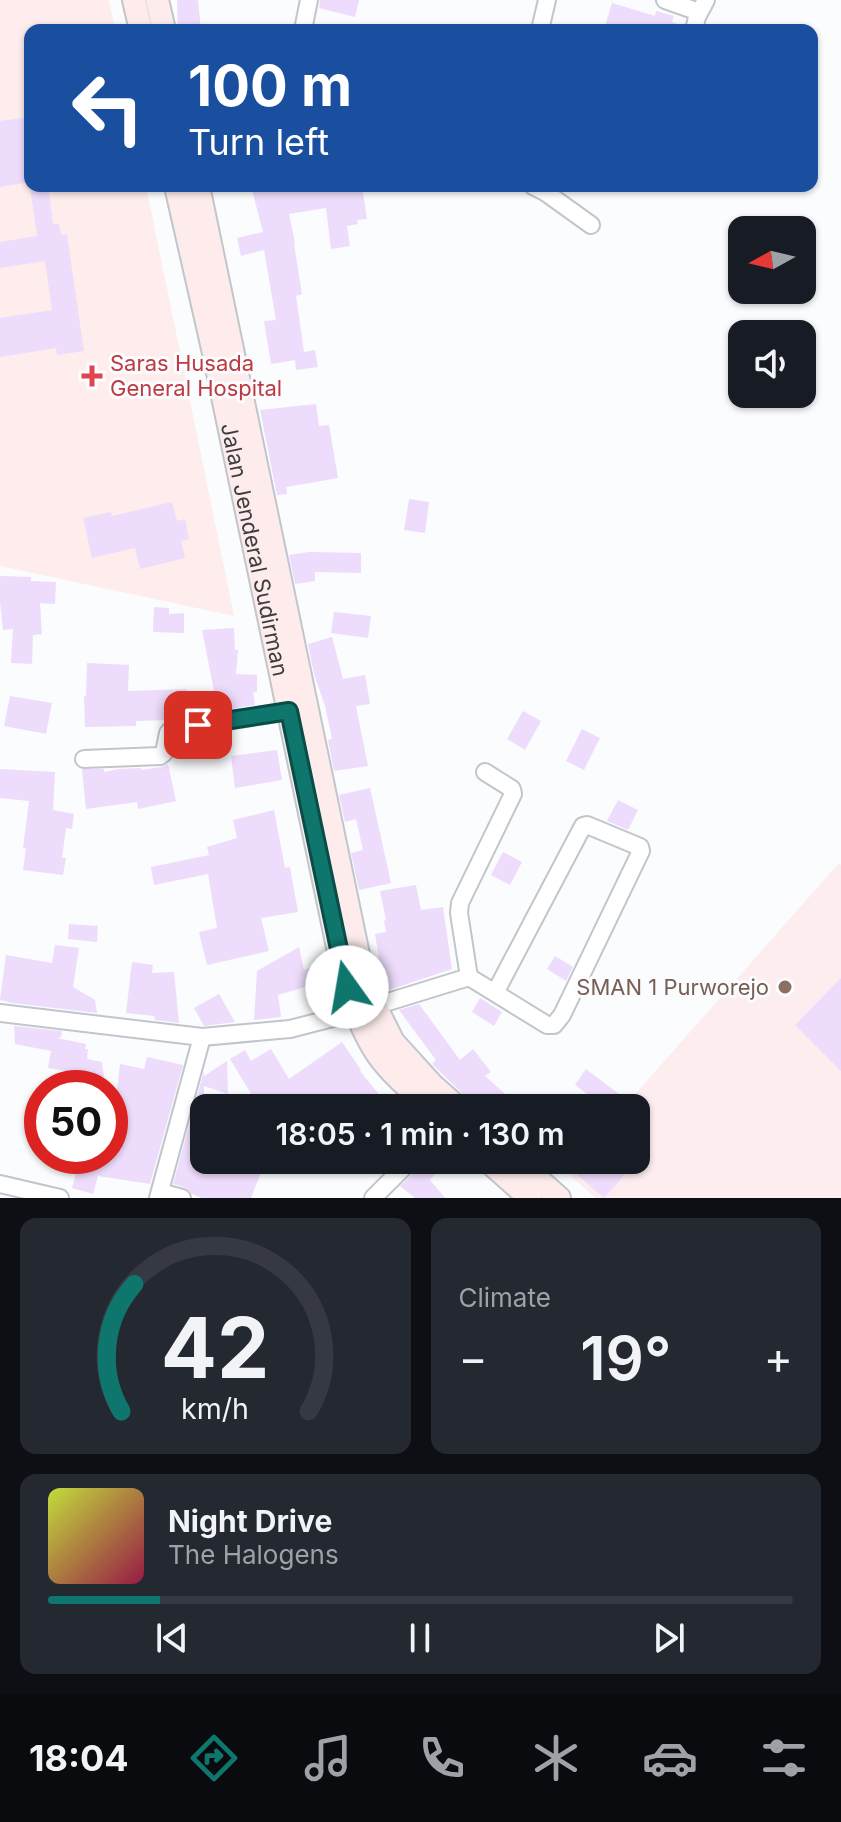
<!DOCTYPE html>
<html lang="en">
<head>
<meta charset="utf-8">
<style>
	body { margin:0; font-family:Inter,sans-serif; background:#242831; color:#f1f3f6; height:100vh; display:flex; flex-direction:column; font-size:30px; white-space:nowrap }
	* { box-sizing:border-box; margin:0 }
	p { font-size:26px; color:#9ea1a6 }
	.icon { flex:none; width:44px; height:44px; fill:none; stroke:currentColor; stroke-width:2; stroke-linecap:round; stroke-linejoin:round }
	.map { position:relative; height:1198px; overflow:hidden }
	.drawer { display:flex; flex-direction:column; gap:20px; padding:20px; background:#0d0f14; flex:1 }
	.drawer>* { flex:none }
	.guide { position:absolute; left:24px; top:24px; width:794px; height:168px; border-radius:16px; box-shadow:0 2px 6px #0004; background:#1a4fa0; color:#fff; overflow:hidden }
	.needle { width:52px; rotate:262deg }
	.controls { position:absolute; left:728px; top:216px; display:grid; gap:16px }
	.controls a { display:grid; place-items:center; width:88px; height:88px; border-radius:16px; background:#171b24; box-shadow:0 2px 6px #0004; font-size:40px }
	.speed { position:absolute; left:24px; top:1070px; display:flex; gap:16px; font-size:40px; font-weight:700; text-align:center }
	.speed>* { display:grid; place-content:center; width:104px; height:104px; border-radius:50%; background:#171b24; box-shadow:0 2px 6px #0004; line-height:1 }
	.speed .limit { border:12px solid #d22; background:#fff; color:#111 }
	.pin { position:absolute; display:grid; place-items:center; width:68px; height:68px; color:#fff; margin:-34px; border-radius:16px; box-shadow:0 4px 12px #0006 }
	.me { position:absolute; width:88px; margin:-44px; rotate:347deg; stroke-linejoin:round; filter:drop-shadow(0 0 6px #0008) }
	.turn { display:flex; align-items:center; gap:28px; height:168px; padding:0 32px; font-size:36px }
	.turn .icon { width:104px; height:104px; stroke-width:2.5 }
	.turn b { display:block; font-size:56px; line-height:68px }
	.big { font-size:60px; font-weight:600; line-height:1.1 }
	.drawer .widget { flex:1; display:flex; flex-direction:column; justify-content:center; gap:12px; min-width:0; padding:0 28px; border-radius:16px; background:#242831 }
	.drawer .dial { align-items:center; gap:0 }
	.dial svg { height:208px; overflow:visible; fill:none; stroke:#363941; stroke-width:7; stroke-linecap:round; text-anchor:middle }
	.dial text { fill:#f1f3f6; stroke:none }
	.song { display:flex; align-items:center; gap:24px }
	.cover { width:96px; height:96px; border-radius:12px; background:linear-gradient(135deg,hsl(70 70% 55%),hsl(340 70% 35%)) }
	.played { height:8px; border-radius:4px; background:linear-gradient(90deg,#0f766e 15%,#363941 15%) }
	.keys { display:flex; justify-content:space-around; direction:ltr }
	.heat { display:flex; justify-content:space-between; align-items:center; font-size:44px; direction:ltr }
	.drawer .tiles { flex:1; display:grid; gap:20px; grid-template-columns:1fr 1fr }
	.widget:last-child { grid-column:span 2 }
	.trip { position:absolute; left:190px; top:1094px; width:460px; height:80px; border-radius:16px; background:#171b24; box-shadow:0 2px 6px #0004; font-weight:600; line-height:80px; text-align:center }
	.menu { display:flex; height:128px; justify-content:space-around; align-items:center; background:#090b0e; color:#9ea1a6 }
	.menu .icon { width:56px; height:56px }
	.menu .active { color:#0f766e }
	.menu b { font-size:36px; color:#f1f3f6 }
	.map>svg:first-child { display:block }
	.education { fill:#fdedef }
	.medical { fill:#feedec }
	.building { fill:#eddcfb }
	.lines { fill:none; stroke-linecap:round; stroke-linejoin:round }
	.minor-casing { stroke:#c0c6cb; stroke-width:20 }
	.secondary-casing { stroke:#c0c6cb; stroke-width:26 }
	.minor { stroke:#fff; stroke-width:16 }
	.secondary { stroke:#fdeceb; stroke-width:22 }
	.route-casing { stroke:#0a4d48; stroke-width:20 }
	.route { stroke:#0f766e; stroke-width:14 }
	.health-dot { fill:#e0444e; stroke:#fafcfe; stroke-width:3 }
	.education-dot { fill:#8d6e63; stroke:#fafcfe; stroke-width:3 }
	.labels { text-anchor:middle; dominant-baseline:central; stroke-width:6; stroke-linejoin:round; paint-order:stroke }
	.health-label { font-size:22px; fill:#be3a42; stroke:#fafcfe; text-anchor:start }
	.street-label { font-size:22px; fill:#3b3d3f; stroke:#fafcfe }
	.education-label { font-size:22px; fill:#785e54; stroke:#fafcfe; text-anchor:end }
</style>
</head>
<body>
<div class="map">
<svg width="841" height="1198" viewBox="0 0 841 1198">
	<rect width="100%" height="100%" fill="#fafcfe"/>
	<path class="education" d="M839 863 841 865V1198H595L567 1172 577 1160H636V1108H623Z"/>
	<path class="medical" d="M0 0H109L115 30H30V186H146L234 616 0 566Z"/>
	<path class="building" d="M177 0H198L201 30H178Z
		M320 0H359L355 17 319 8Z
		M612 3 655 16 656 11 674 16 672 22 684 26 683 30H604Z
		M30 117V182L0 187V121Z
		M30 186H48L53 224H59L61 235H67L84 351 57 355 56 348 0 357V318L52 310 45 261 0 268V242L37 236Z
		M251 186H362L367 219 357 220 358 224 347 226 350 246 331 249 326 208 289 214 295 243 294 244 302 294 296 296 304 352 315 350 318 367 296 370 295 360 271 364 264 321 276 320 264 250 241 256 237 238 263 232Z
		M316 404 319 426 329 425 338 478 286 487 287 494 277 495 260 410Z
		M409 499 429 502 425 533 404 530Z
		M172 502 177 521 185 519 189 539 181 541 185 558 140 569 135 548 92 558 83 518 111 512 112 516Z
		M309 552 361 553V573L315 572V581L295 584 289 555Z
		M0 576 31 577V581L56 582 55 604 40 603 42 634 33 635 32 664 11 663 13 629 3 630 0 602Z
		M154 607 169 608V614L184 613V633L153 632Z
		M334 612 371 616 368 638 331 633Z
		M234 628 235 650H238L236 674 257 675V692H253L255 705 218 711 202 630Z
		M332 637 343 679 365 675 370 704 356 706 368 766 334 771 328 740 332 739 325 706 314 674 308 644Z
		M87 663 129 665 128 691 187 689 188 716 168 720 136 721V726L85 727 84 696H86Z
		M10 696 52 703 46 734 4 726Z
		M523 711 541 721 525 750 507 739Z
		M582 729 600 738 584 770 566 761Z
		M277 750 282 780 235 788 231 756Z
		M168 764 176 801 138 809 137 802 86 809 82 769H104V772L119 769 141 768V770L161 767Z
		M0 769 55 772 53 810 74 814 72 829 66 828 62 858H66L63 875 23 870 26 848H23L29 801 0 798Z
		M370 788 391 883 359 890 351 853 363 850 356 819 345 822 339 795Z
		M618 800 638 810 628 830 607 821Z
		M274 810 285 868 290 867 298 912 261 918 269 951 207 965 199 932 217 928 208 874 154 885 151 867 209 855 207 847 237 838 233 820Z
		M503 852 522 862 510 885 491 875Z
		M416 885 421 910 443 907 452 969 389 990 379 958 375 934 386 932 384 921 386 920 380 891Z
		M69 924 98 926 97 942 68 939Z
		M55 945 79 948 73 987 95 1000 97 1013 12 1003 0 1000 6 955 52 963Z
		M299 947 304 970 320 965 325 981 278 995 281 1017 254 1020 257 971Z
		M555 956 573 967 566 981 547 969Z
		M132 962 153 965 152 973 174 972 179 1023 155 1020 154 1016 126 1013Z
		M841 978V1071L795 1025Z
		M219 994 235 1022 204 1026 194 1008Z
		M480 998 502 1012 494 1026 472 1012Z
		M419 1004 460 1060 473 1049 491 1072 485 1076 521 1108H472L467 1098 432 1064 436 1060 399 1010Z
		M14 1026 62 1031 61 1037 57 1038 86 1044 85 1049H88L87 1059 102 1062 104 1077 48 1068 51 1051 15 1044Z
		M342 1042 361 1070 360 1071 390 1108H264L259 1101 256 1102 230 1059 245 1050 251 1061 271 1049 289 1079Z
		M147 1057 183 1065 150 1184 98 1176 93 1194 72 1188 81 1156H110V1115H114L120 1064 144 1069Z
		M227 1061 228 1094 204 1086V1160H218L215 1166 262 1170 251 1198H202L192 1194 186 1188 173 1184 204 1071V1076Z
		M586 1069 619 1094 609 1108H606L575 1085Z
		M422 1160H446L430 1180 445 1198H415L400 1186 419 1168Z
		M584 1160H638L604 1198 574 1172Z"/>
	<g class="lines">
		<g class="minor-casing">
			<path id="minor" d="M665 0 699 12
				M303 30 309 0
				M540 30 547 0
				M694 30 697 17 706 0
				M533 186 545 192 591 225
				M84 759 160 756 164 753 168 733 171 730 289 711
				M469 977 459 913 460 903 513 794 512 789 485 772
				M375 1006 469 977 547 1025H554L562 1015 641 851 640 847 587 825 583 826 495 993
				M0 1013 202 1037 290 1029 356 1012
				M0 1184 60 1198
				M160 1192 182 1198
				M158 1198 202 1037
				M373 1198 411 1160"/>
		</g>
		<g class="secondary-casing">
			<g id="secondary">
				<path d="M134 0 141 30"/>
				<path d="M157 0 164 30"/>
				<path id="s1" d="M176 186 212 344 343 971C350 997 359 1023 373 1047 387 1071 411 1089 430 1108"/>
				<path d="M198 186 360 964 375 1006 393 1042 432 1085 458 1108"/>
				<path d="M487 1160 530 1198"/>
				<path d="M516 1160 559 1198"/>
			</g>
		</g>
		<use href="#minor" class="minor"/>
		<use href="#secondary" class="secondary"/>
	</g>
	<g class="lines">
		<g class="route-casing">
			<path id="route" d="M198 725 289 711 347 987"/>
		</g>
		<use href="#route" class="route"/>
	</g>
	<path class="health-dot" d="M88 364h8v8h8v8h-8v8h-8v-8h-8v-8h8z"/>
	<circle class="education-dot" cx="785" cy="987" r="8"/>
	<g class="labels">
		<g class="health-label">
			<text x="110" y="363">Saras Husada<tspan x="110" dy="25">General Hospital</tspan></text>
		</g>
		<g class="street-label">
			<text stroke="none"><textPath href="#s1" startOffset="372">Jalan Jenderal Sudirman</textPath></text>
		</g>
		<g class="education-label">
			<text x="769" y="987">SMAN 1 Purworejo</text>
		</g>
	</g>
</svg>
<div class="controls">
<a><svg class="needle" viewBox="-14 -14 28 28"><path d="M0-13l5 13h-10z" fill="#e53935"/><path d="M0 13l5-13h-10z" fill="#9ea1a6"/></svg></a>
<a><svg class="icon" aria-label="sound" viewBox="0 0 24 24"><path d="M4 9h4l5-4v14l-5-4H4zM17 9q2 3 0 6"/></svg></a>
</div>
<div class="speed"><div class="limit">50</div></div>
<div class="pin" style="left:198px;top:725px;background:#d93025"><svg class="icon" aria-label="arrive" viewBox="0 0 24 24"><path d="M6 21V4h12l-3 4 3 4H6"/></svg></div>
<svg class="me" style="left:347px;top:987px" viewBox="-20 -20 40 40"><circle r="19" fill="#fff"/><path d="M0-13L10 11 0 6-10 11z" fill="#0f766e"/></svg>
<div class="trip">18:05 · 1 min · 130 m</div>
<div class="guide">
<div class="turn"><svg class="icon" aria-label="left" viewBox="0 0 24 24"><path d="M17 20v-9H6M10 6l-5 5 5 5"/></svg><div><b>100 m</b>Turn left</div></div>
</div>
</div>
<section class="drawer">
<div class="tiles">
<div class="widget dial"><svg viewBox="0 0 100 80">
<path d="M14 69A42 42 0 1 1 86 69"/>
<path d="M14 69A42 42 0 0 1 19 20" stroke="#0f766e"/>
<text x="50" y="56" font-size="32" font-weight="700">42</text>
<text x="50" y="72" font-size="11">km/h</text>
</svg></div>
<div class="widget"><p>Climate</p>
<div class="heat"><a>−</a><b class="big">19°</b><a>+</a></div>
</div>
<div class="widget">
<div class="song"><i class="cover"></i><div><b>Night Drive</b><p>The Halogens</p></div></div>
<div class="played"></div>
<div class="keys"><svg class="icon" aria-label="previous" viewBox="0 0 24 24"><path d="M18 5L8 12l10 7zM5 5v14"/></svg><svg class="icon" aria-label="pause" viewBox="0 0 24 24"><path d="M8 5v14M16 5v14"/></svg><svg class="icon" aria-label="next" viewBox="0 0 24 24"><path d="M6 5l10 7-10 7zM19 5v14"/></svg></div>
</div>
</div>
</section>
<nav class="menu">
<b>18:04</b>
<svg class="icon active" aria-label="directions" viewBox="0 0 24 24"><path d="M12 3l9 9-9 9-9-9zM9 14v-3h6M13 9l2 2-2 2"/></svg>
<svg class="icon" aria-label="music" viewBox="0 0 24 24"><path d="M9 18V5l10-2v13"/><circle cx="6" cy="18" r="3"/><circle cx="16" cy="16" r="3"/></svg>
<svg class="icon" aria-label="phone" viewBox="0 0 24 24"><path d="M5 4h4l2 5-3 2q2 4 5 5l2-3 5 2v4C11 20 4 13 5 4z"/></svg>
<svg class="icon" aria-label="climate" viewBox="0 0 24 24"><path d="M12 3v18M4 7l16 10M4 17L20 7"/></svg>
<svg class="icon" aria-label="car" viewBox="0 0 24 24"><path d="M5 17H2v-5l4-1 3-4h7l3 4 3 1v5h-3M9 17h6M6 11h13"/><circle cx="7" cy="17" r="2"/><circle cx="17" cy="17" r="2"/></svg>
<svg class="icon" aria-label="filters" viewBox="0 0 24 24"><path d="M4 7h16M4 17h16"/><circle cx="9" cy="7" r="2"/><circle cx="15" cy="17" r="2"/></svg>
</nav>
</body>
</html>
